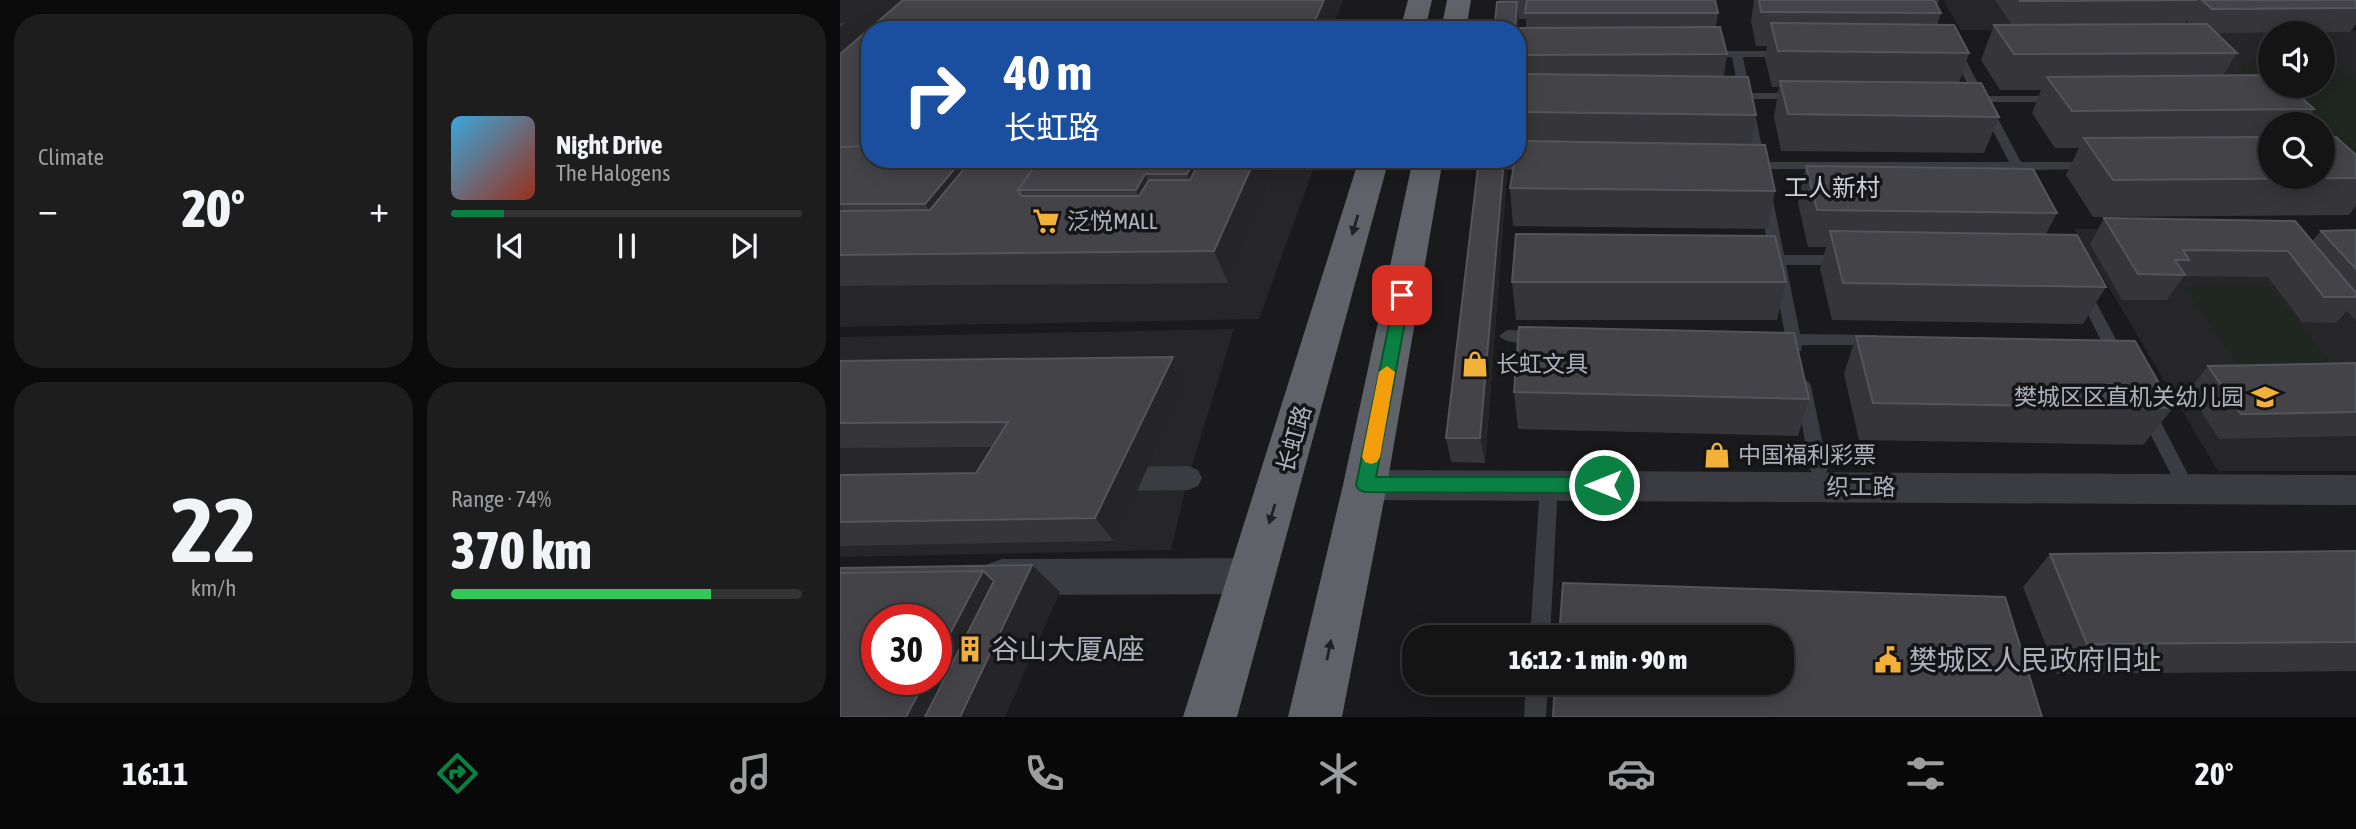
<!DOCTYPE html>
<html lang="en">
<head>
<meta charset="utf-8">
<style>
	body { margin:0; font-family:"Asap Condensed","Noto Sans SC",sans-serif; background:#1d1d1e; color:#f1f3f6; height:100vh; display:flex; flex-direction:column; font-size:26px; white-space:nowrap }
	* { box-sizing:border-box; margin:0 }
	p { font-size:23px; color:#9d9ea0 }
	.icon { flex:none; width:38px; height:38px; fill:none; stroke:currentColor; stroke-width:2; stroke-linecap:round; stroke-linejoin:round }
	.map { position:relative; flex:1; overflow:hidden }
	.details { display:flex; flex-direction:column; gap:14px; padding:14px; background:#0b0b0c; width:840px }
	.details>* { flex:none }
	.hud { position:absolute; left:21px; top:21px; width:665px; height:147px; border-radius:28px; box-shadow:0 4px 18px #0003,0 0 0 2px #333334; background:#1a4fa0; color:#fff; overflow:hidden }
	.tools { position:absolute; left:1418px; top:21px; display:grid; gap:14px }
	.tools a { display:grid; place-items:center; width:77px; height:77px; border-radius:50%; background:#141415; box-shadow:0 4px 18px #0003,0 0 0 2px #333334; font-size:35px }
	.speed { position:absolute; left:21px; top:604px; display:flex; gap:14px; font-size:35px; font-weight:700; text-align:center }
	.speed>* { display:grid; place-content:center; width:91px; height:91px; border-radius:50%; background:#141415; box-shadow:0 4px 18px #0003,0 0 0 2px #333334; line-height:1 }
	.speed .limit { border:10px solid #d22; background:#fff; color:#111 }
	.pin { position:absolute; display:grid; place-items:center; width:60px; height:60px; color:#fff; margin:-30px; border-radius:14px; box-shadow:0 4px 10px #0006 }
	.me { position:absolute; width:77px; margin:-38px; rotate:270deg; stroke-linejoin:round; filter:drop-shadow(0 0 5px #0008) }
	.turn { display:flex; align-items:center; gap:24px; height:147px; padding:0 28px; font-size:32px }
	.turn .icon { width:91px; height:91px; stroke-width:2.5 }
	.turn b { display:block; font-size:49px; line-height:60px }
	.big { font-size:52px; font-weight:800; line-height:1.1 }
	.details .widget { flex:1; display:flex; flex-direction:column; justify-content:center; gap:10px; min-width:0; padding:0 24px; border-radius:28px; background:#1d1d1e }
	.details .dial { align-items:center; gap:0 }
	.dial b { font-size:91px; line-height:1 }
	.song { display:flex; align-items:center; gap:21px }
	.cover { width:84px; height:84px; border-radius:10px; background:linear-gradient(135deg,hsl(200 70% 55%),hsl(10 70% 35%)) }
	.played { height:7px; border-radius:4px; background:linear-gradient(90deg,#0b8043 15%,#333334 15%) }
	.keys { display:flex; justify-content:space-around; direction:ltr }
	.heat { display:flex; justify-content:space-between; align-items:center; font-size:38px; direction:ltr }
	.charge { height:10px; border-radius:5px; background:linear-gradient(90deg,#34c759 74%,#333334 0) }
	.details .tiles { flex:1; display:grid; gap:14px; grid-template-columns:repeat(2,1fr) }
	.trip { position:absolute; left:562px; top:625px; width:392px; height:70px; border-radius:28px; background:#141415; box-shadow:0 4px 18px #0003,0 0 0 2px #333334; font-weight:800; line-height:70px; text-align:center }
	.tabs { display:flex; height:112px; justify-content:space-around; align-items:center; background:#080808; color:#9d9ea0 }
	.tabs .icon { width:49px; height:49px }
	.tabs .active { color:#0b8043 }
	.tabs b { font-size:32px; color:#f1f3f6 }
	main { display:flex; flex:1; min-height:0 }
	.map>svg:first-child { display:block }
	.built { fill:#262629; fill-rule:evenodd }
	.green { fill:#1f2720 }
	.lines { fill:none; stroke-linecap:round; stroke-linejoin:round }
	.service { fill:#3b3c41; fill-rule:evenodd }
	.pedestrian { fill:#3b3c41; fill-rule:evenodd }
	.minor { fill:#3b3c41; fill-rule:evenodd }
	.trunk { fill:#5f6269; fill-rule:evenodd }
	.wall { fill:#36363a }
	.shaded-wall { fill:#252528 }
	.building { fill:#434348; stroke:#53555a; stroke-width:2 }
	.oneway { fill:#202123 }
	.route { fill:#0b8043; stroke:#07532c; stroke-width:2 }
	.slow { fill:#f59e0b }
	.labels { text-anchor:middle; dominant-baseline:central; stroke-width:7; stroke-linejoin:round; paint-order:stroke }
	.poi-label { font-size:23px; fill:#acb1bc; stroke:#151517; text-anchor:start }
	.street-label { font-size:23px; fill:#acb1bc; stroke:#151517 }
	.neighbourhood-label { font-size:24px; fill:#cdd0d8; stroke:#151517 }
	.near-poi-label { font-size:28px; fill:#acb1bc; stroke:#151517; text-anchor:start }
</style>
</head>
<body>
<main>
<section class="details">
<div class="tiles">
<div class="widget"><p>Climate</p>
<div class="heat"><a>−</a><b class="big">20°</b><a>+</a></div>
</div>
<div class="widget">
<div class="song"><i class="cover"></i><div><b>Night Drive</b><p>The Halogens</p></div></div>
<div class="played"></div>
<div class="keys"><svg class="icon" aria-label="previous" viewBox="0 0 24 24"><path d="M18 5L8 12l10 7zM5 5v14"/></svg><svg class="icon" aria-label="pause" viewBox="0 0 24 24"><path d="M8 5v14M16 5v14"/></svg><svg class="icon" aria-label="next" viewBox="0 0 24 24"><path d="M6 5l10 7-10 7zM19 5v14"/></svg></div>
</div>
<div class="widget dial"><b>22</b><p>km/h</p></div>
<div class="widget"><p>Range · 74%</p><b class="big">370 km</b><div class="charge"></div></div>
</div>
</section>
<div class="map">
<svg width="1516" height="717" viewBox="0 0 1516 717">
	<rect width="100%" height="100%" fill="#1a1a1c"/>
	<path class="built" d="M0 0H93L30 30 0 89Z
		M1103 0H1474L1516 32V206L1482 124H1435L1342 30H1121ZM1430 33H1482V86H1430Z
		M0 95 30 159H477L419 319 0 327Z
		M1436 228 1449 243 1516 242V471H1378L1234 229Z
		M394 329 348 478 331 550 0 557V337Z"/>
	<path class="green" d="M1415 59H1430V86H1482V64L1516 77V196L1482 163V124H1442L1398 78 1399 67Z
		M1429 286 1498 372 1404 373 1344 287Z"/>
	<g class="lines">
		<path class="service" d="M1117 50 1122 53 1145 96H1219L1225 99 1219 102H1149L1181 162H1252L1258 166 1256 169 1186 170 1195 188 1189 192 1184 191 1173 170 906 169V163L912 162 900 99H891L885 96 899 93 892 57H865L860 54 865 51H948L953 54 948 57H903L910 93H956L962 96 956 99H912L925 162H1169L1138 102 1127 99 1134 96 1113 56 1109 53Z
			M617 162H695L701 166 695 170 613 169V163Z
			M926 196 933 200 944 255H1005L1012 260 1005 265H946L960 334 1036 335 1041 337 1044 341 1041 345H962L961 351H949L947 345 930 343 927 339 930 335 945 334 919 200Z
			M1243 286 1250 291 1286 358 1284 362 1278 364 1270 358 1236 291Z
			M667 330 700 331 708 337C700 346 667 345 659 336Z
			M963 380 969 382 971 386 988 469 985 474 979 476 973 474 970 469 955 386 957 382Z
			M1307 405 1313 407 1353 484 1356 489 1353 494 1347 497 1341 494 1299 412 1301 407Z
			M709 477 715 480 718 485 710 637H690L700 485 703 480Z
			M686 682H708L706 717H684Z"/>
		<path class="pedestrian" d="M348 466 358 470 362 478 358 486 348 490 269 491 259 487 255 479 259 471 269 467Z"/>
		<path class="minor" d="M525 470 1516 475V505L525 500 512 496 507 485 512 474Z
			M413 558 427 563 432 576 427 589 413 594 162 595 148 590 143 577 148 564 162 559Z"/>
		<path class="trunk" d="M568 0H592L585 30H560Z
			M607 0H631L626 30H601Z
			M519 159H549L397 717H343Z
			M573 159H603L547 485 502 717H448L503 485Z"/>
	</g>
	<path class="wall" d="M63 0H503L491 30H30V159H438L388 283 0 286V23H6L17 40Z
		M659 0H875L878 13 876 27 887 54 884 77 916 115 911 145 935 191 928 229 673 226 670 188 677 159V74H678L677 53 686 28V19H678L679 26 659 2Z
		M914 0H1099L1097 7 1101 13 1097 25 1129 53 1119 83 1159 117 1144 153 941 151 934 117 939 87H932L925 58 927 46H916L911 21Z
		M1155 0H1516V24L1510 32 1375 33 1397 53 1383 76 1474 109 1464 124H1430V177L1516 155V206L1509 215 1253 217 1226 175 1239 148H1215L1192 113 1201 90H1160L1141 60 1154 25 1350 24 1346 20 1345 24H1171Z
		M668 159 645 463 611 462 606 438Z
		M966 166 1217 213 1206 234 1266 287 1243 324 992 320 980 269 986 247H968L958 203Z
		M1264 218 1472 241 1481 231 1516 230V321L1507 311 1496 323 1462 322 1428 277 1344 276 1327 300H1282L1250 244Z
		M672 282H946L937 320H676Z
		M1016 336 1333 408 1303 445 1019 440 1004 374Z
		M333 357 347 382 274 541 0 546V475L136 473 153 447 0 448V361Z
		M1516 363V436L1379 439 1348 391 1368 366Z
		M674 392 969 399 958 436 678 429Z
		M1516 551V671L1217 674 1183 587 1210 554Z"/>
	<path class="shaded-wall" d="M484 0H503L491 30H471Z
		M677 2 679 26 677 44V30H675Z
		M6 23 22 46 0 60V27Z
		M123 159H143L113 242 85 204Z
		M355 159H386L364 211 347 174Z
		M415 159H438L388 283 374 251Z
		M664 159H668L645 463 640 438Z
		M305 174 323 211 314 227 296 190Z
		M333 357 347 382 274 541 255 518Z
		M192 565 220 592 165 717H66L86 679H96V660L143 571Z"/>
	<path class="building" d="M63 0H484L471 30H222L221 28 90 27 88 30H30V146L0 147V54Z
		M687 0H875L878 13H685Z
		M919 0H1094L1101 13 921 12Z
		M1180 0H1357L1180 1Z
		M1362 0H1516V8L1372 9Z
		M657 2H677L675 30H654Z
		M931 23 1114 25 1129 53 938 51Z
		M1367 24 1397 53 1174 54 1154 25Z
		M90 27 221 28 219 30H88Z
		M880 27 887 54 677 55 680 28Z
		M677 74 908 77 916 115 677 112Z
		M1430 75V86H1449L1474 109 1232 111 1207 77Z
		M940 81 1141 83 1159 117 948 114Z
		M1430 137V177H1482V137H1496L1516 155V178L1273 180 1244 138Z
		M678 141 925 145 935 191 670 188 675 159H677Z
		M30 146V159H123L85 204H0V147Z
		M132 159H200L178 190 182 196H299L309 180H350L361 159H415L374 251 0 255V211L90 210Z
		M200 159H355L347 174H305L296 190H178Z
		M639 159H664L640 438H606Z
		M966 166 1193 169 1217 213 977 210Z
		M1264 218 1455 221 1516 293V297H1484L1448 251 1343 250 1349 260H1335L1345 275 1298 274Z
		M1516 230V269L1481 231Z
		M990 231 1237 235 1266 287 1003 283Z
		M676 234 935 236 946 282H672Z
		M679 327 954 333 969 399 674 392Z
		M1016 336 1295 341 1333 408 1033 403Z
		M333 357 255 518 0 522V475L136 473 168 422 0 423V361Z
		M1516 363V412L1401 414 1368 366Z
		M1516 551V642L1247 644 1210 554Z
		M192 565 120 717H85L154 581 143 571 0 573V568Z
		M143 571 96 660V620H37V679H86L66 717H0V573Z
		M723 583 1165 597 1202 717H713L715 682H942V637H719Z"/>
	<defs><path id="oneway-solid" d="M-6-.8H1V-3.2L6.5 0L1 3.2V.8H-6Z" transform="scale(1.75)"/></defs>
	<g class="oneway">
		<use href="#oneway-solid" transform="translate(515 225) rotate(106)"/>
		<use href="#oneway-solid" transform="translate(432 514) rotate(107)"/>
		<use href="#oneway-solid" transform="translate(489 650) rotate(-78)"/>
	</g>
	<path class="route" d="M562 290 570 295 536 477H764L771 480 773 485 771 490 764 493 525 492 519 490 516 485 555 295Z"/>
	<path class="slow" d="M547 366 555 372 540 457 537 462 531 464 525 462 522 457 539 372Z"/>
	<defs>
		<g id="supermarket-bare" transform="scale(2.1)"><path d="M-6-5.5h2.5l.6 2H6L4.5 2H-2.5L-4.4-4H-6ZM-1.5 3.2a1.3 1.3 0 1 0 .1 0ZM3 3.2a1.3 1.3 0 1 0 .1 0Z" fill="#f4b13a" stroke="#151517" stroke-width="2.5" paint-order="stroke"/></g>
		<g id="shop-bare" transform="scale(2.1)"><path d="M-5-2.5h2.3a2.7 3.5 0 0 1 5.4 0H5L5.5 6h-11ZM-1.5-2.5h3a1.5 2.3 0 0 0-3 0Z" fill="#f4b13a" stroke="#151517" stroke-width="2.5" paint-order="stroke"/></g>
		<g id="school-bare" transform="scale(2.1)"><path d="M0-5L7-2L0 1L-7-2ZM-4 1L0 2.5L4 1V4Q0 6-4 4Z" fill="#f4b13a" stroke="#151517" stroke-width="2.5" paint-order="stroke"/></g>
		<g id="building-bare" transform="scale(2.1)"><path d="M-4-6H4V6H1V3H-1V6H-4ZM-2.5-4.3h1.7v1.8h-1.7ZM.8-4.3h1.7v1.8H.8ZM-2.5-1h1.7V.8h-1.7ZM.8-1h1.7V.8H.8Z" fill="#f4b13a" stroke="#151517" stroke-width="2.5" paint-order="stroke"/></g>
		<g id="civic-bare" transform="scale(2.1)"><path d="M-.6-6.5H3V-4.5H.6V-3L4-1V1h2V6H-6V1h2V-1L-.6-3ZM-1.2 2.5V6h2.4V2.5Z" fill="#f4b13a" stroke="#151517" stroke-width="2.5" paint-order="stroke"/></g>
	</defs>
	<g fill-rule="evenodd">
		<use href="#supermarket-bare" x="206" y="221"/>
		<use href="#shop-bare" x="635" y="364"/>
		<use href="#school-bare" x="1425" y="397"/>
		<use href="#shop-bare" x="877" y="455"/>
		<use href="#building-bare" x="130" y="649"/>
		<use href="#civic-bare" x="1048" y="660"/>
	</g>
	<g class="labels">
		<g class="poi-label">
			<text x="227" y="221">泛悦MALL</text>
			<text x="656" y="364">长虹文具</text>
			<text x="1404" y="397" text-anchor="end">樊城区区直机关幼儿园</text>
			<text x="898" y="455">中国福利彩票</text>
		</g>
		<g class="street-label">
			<text transform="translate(454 439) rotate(-74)">长虹路</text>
			<text x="1021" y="487">织工路</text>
		</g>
		<g class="neighbourhood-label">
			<text x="992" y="187">工人新村</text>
		</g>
		<g class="near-poi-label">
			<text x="151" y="649">谷山大厦A座</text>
			<text x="1069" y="660">樊城区人民政府旧址</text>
		</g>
	</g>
</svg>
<div class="tools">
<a><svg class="icon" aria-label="sound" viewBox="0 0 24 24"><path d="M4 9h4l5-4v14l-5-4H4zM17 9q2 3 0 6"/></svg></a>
<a><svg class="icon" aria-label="search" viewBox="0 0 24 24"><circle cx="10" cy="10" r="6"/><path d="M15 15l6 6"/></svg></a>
</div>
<div class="speed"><div class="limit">30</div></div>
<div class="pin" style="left:562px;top:295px;background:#d93025"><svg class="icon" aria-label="arrive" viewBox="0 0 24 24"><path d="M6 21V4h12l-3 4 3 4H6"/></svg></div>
<svg class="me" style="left:764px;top:485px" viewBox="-20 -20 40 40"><circle r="17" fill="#0b8043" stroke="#fff" stroke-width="3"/><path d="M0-11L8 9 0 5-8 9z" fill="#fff"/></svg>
<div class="trip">16:12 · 1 min · 90 m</div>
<div class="hud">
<div class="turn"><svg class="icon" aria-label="right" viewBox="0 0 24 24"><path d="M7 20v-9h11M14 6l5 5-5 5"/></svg><div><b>40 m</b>长虹路</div></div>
</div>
</div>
</main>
<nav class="tabs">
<b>16:11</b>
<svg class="icon active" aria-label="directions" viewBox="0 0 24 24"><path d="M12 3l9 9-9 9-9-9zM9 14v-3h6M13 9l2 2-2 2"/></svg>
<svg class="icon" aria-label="music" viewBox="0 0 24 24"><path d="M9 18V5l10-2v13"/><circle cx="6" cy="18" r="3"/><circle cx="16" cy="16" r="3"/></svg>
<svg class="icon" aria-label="phone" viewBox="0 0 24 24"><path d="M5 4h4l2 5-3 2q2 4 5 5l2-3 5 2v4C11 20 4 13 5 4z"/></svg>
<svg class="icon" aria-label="climate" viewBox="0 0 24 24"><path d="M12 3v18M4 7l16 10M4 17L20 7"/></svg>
<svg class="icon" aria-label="car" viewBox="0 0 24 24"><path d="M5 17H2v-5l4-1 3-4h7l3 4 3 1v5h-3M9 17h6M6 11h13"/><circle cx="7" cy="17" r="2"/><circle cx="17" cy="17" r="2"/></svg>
<svg class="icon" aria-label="filters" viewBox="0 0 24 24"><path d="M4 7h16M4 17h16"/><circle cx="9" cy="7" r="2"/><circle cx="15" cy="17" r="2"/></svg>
<b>20°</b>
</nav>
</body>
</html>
